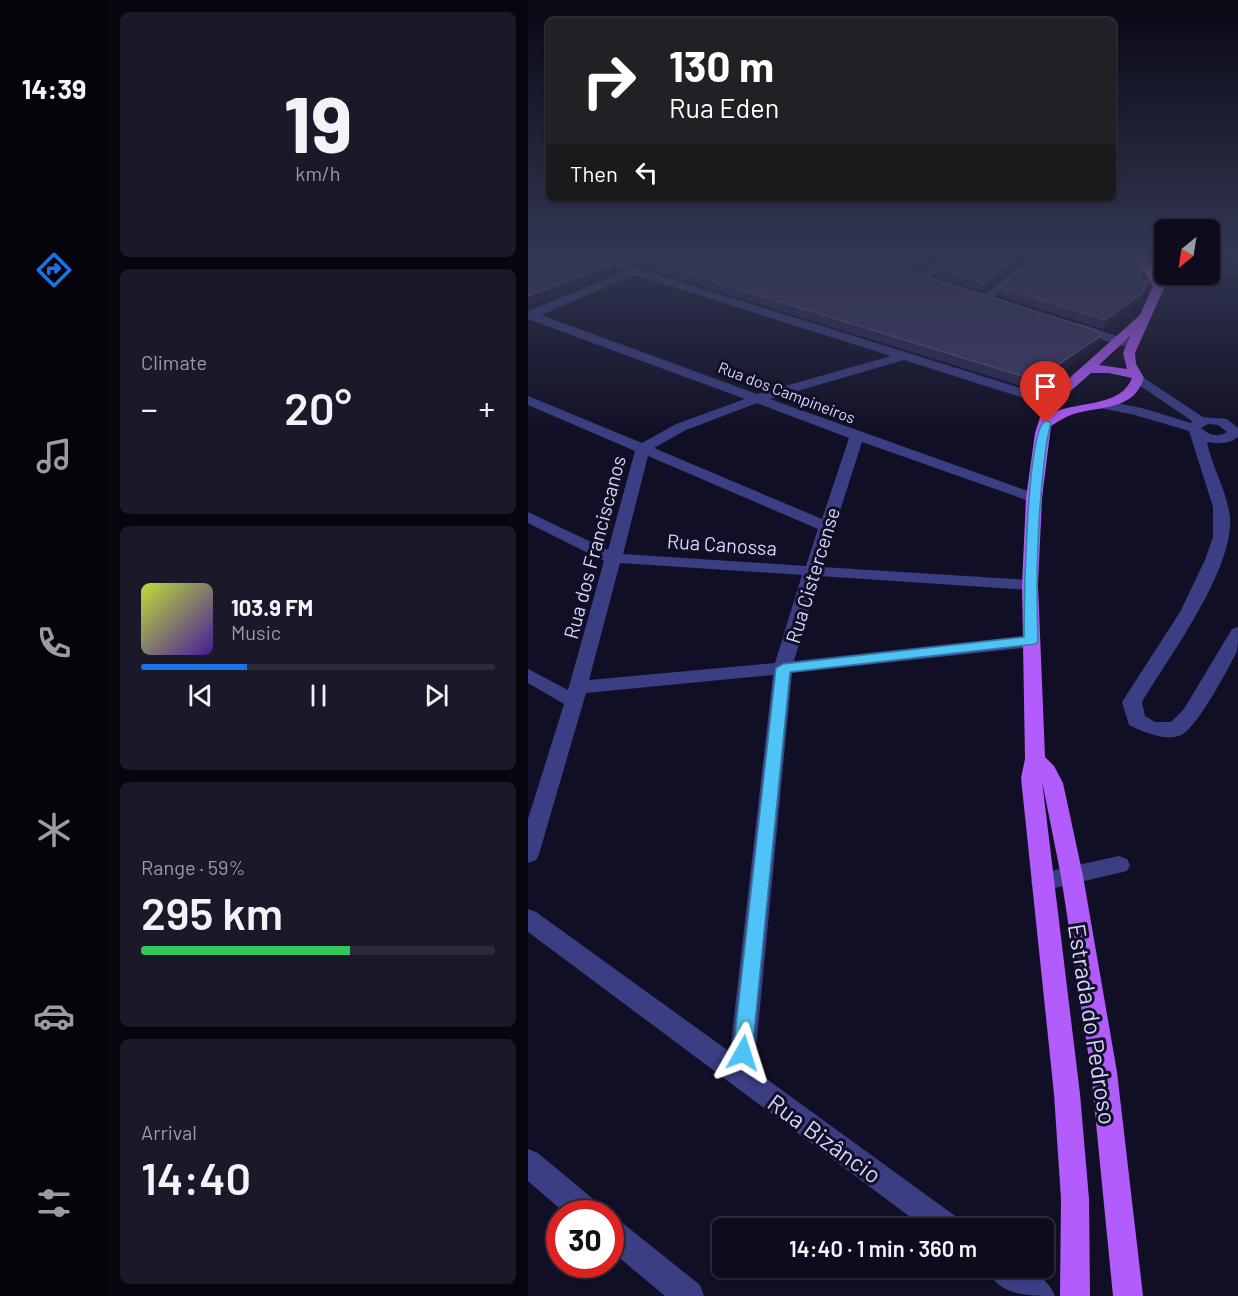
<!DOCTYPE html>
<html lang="en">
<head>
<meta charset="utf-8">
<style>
	body { margin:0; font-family:Barlow,sans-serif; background:#1b1929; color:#f1f3f6; height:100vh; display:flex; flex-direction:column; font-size:22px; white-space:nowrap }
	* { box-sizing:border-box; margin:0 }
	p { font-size:20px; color:#9a9ba3 }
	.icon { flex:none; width:33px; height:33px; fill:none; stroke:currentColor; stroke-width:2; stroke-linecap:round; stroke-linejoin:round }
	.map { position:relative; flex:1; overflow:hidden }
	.sheet { display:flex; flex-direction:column; gap:12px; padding:12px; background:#07060f; width:420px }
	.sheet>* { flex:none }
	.banner { position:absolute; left:18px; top:18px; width:570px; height:183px; border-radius:9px; box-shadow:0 2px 4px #0004,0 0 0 2px #2d2b3b; background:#202124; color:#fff; overflow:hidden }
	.needle { width:39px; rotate:210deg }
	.fabs { position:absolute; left:626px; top:219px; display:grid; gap:12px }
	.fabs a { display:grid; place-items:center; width:66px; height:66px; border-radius:9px; background:#0d0b1c; box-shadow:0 2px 4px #0004,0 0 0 2px #2d2b3b; font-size:30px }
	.speed { position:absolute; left:18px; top:1200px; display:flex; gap:12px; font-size:30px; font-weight:700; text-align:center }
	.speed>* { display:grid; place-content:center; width:78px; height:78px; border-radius:50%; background:#0d0b1c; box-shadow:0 2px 4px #0004,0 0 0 2px #2d2b3b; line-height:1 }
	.speed .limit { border:9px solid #d22; background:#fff; color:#111 }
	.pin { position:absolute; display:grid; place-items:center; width:51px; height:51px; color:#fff; margin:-62px -26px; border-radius:50% 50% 50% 0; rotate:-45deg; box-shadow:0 0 6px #0007 }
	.pin .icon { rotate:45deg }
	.me { position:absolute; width:66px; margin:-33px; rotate:6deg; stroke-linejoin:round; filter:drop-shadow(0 0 4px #0008) }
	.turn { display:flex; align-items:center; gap:21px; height:126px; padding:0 24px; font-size:27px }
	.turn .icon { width:78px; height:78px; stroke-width:2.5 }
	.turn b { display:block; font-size:42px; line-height:51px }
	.then { display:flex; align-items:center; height:57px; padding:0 24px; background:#0003; gap:12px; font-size:22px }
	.big { font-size:45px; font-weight:600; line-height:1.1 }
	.sheet .widget { flex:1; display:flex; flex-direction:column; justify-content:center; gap:9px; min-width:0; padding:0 21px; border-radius:9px; background:#1b1929 }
	.sheet .dial { align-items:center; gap:0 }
	.dial b { font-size:78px; line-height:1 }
	.song { display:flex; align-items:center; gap:18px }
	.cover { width:72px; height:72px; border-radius:9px; background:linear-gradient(135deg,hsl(70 70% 55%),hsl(260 70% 35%)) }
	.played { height:6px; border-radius:3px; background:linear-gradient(90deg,#1a73e8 30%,#2d2b3b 30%) }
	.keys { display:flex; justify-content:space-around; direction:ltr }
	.heat { display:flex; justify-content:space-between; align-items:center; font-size:33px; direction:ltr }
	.charge { height:9px; border-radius:4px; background:linear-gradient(90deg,#34c759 59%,#2d2b3b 0) }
	.trip { position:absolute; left:184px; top:1218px; width:342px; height:60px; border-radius:9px; background:#0d0b1c; box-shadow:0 2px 4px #0004,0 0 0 2px #2d2b3b; font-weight:600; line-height:60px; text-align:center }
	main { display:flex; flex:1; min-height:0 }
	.tab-bar { display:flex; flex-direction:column; width:108px; justify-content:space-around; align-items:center; background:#05040b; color:#9a9ba3 }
	.tab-bar .icon { width:42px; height:42px }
	.tab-bar .selected { color:#1a73e8 }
	.tab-bar b { font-size:27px; color:#f1f3f6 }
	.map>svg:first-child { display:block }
	.green { fill:#122f2b }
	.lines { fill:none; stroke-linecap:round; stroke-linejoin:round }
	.minor { fill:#3b3e83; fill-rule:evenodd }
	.major { fill:#b25cfd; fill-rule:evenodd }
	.wall { fill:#2d2853 }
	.shaded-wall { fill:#1a1639 }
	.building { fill:#3f3a65; stroke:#56527d; stroke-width:1.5 }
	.route { fill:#4fc3f7; stroke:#337fa1; stroke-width:1.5 }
	.labels { text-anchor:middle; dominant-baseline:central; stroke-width:6; stroke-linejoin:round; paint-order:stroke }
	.far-street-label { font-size:16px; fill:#d5d4fe; stroke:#110f25 }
	.street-label { font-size:20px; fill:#d5d4fe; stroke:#110f25 }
	.near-street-label { font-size:24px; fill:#d5d4fe; stroke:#110f25 }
</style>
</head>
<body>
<main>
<nav class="tab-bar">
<b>14:39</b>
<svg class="icon selected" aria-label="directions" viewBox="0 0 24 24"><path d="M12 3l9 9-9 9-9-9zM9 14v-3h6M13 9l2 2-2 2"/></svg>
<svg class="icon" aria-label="music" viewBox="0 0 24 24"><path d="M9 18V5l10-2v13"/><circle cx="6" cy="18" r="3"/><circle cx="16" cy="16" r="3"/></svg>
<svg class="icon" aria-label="phone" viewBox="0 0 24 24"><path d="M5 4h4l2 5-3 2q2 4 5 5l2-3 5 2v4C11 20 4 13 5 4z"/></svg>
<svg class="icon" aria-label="climate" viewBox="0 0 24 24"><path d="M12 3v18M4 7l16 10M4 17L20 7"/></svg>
<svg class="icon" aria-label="car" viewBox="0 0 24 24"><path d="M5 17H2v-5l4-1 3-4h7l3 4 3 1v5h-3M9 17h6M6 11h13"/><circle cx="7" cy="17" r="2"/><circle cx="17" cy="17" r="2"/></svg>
<svg class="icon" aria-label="filters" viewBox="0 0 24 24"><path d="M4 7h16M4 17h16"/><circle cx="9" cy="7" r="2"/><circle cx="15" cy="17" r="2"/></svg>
</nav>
<section class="sheet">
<div class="widget dial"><b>19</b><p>km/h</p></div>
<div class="widget"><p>Climate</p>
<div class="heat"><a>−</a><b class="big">20°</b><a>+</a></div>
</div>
<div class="widget">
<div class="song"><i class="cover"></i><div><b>103.9 FM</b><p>Music</p></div></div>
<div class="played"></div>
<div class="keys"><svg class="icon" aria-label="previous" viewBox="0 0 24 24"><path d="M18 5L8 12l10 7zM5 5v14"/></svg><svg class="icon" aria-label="pause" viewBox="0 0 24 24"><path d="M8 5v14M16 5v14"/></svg><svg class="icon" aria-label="next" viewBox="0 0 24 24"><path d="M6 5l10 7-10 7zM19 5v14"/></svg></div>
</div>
<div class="widget"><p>Range · 59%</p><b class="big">295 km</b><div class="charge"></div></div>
<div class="widget"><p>Arrival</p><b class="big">14:40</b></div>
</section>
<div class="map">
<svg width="710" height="1296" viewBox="0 0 710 1296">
	<rect width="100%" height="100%" fill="#110f25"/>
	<path class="green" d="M681 254H710V277L644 275 681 274Z"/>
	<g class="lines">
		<path class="minor" d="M47 254H63L111 269 528 399 530 402 528 405H518L376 360 242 399 511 495 514 498 506 503 501 501 334 442 294 567 502 580 510 585 502 590 291 576 266 661 503 635 509 637 512 641 509 645 503 647 264 673 226 1070 430 1218 434 1228H397L0 932V909L8 912 202 1052 245 675 58 693 11 854 8 860 0 863V819L36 704 0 683V669L40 690 76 561 0 523V512L80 550 107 451 0 405V396L114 443 148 424 217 399 0 319V311L97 271ZM107 275 363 356 229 394 13 315ZM229 403 321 438 294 519 126 448 158 430ZM120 456 290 529 278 566 95 554ZM92 563 274 575 247 663 61 680Z
			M413 254H423V258L399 280H391V276L413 257Z
			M507 254H519L462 300H454V296Z
			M549 323 608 342 610 345 604 349 545 330 543 327Z
			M610 374 675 417 699 419 710 428V437C701 444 690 444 679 442 684 467 699 491 702 517 706 570 641 657 614 702L617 716 627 722H643L656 709 704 629 710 627C710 635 710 644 709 651 701 668 670 725 655 734 640 743 615 732 601 725L594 702 652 612 677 560 685 537V507L661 431 607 415 572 408 570 405 577 401 614 408 663 423 664 421 605 381 604 378ZM680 424 690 425 699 432C689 438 681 435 673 428Z
			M591 856 599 859 602 865 599 871 514 891 506 888 503 882 506 876 514 873Z
			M0 1149 10 1153 71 1204 75 1214H38L0 1181Z
			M82 1217 92 1221 172 1285 176 1296H137L82 1250Z
			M458 1268C485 1265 515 1267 527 1296 499 1296 471 1296 458 1268Z"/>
		<path class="major" d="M605 254H615L637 286 607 353 608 364 616 378C606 408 580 406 553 412 542 414 532 420 523 426L514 498 510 585 517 757 526 766 535 783 555 876 589 1072 615 1296H585L563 1072 533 876 514 781 552 1094 561 1199 562 1296H532L533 1199 526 1094 493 778 497 759 494 585 498 498 507 433 518 399 612 315 625 286ZM602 336 595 353 599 369 571 365ZM563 373H581L604 378C593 407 552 401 527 412L529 403Z"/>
	</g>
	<path class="wall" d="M70 254H327L572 345 506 390Z
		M332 254H411V256L392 272Z
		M503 254 456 291 407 276 408 267Z
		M614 281H621L619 290 611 303 575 329 471 296V287Z"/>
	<path class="shaded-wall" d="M403 254H411V256L392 272 393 263Z
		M493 254H503L456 291V283Z
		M89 263 91 271 0 306V296Z
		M621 281 619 290 611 303 575 329 577 320Z
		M573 336 572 345 506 390 507 380Z"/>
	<path class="building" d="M0 254H67L89 263 0 296Z
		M97 254H327L567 330 573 336 507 380Z
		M362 254H403L393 263Z
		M423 254H493L456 283 408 267Z
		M513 254H603L613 270 614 281H621L613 294 577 320 471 287Z"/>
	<linearGradient id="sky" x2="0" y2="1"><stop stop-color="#090814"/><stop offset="0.58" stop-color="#323751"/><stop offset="1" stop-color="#323751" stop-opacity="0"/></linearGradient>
	<rect width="710" height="435" fill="url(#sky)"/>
	<path class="route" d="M518 420 523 423C518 439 517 456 515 473 509 529 508 585 510 641L508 644 262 672 224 1053 222 1059 215 1062 208 1059 205 1053 248 668 255 664 496 637C496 609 498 428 518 420Z"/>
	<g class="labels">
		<g class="far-street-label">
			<text transform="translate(259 392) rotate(21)">Rua dos Campineiros</text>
		</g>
		<g class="street-label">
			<text transform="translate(194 544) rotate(4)">Rua Canossa</text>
			<text transform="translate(66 547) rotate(-75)">Rua dos Franciscanos</text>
			<text transform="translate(284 575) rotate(-73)">Rua Cistercense</text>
		</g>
		<g class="near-street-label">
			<text transform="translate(565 1024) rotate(81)">Estrada do Pedroso</text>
			<text transform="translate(297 1138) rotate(36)">Rua Bizâncio</text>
		</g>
	</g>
</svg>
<div class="fabs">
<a><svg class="needle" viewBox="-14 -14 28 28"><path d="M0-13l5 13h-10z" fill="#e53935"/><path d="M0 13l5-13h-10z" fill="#9a9ba3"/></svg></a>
</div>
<div class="speed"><div class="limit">30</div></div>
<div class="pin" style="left:518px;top:423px;background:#d93025"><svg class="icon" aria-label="arrive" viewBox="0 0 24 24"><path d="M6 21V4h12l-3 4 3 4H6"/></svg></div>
<svg class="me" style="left:215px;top:1053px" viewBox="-20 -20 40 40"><path d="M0-17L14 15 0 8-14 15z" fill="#4fc3f7" stroke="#fff" stroke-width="4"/></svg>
<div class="trip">14:40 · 1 min · 360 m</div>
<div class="banner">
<div class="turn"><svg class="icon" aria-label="right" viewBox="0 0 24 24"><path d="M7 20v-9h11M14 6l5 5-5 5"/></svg><div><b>130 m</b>Rua Eden</div></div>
<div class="then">Then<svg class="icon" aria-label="left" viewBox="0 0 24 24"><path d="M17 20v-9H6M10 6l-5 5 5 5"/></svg></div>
</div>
</div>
</main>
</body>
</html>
